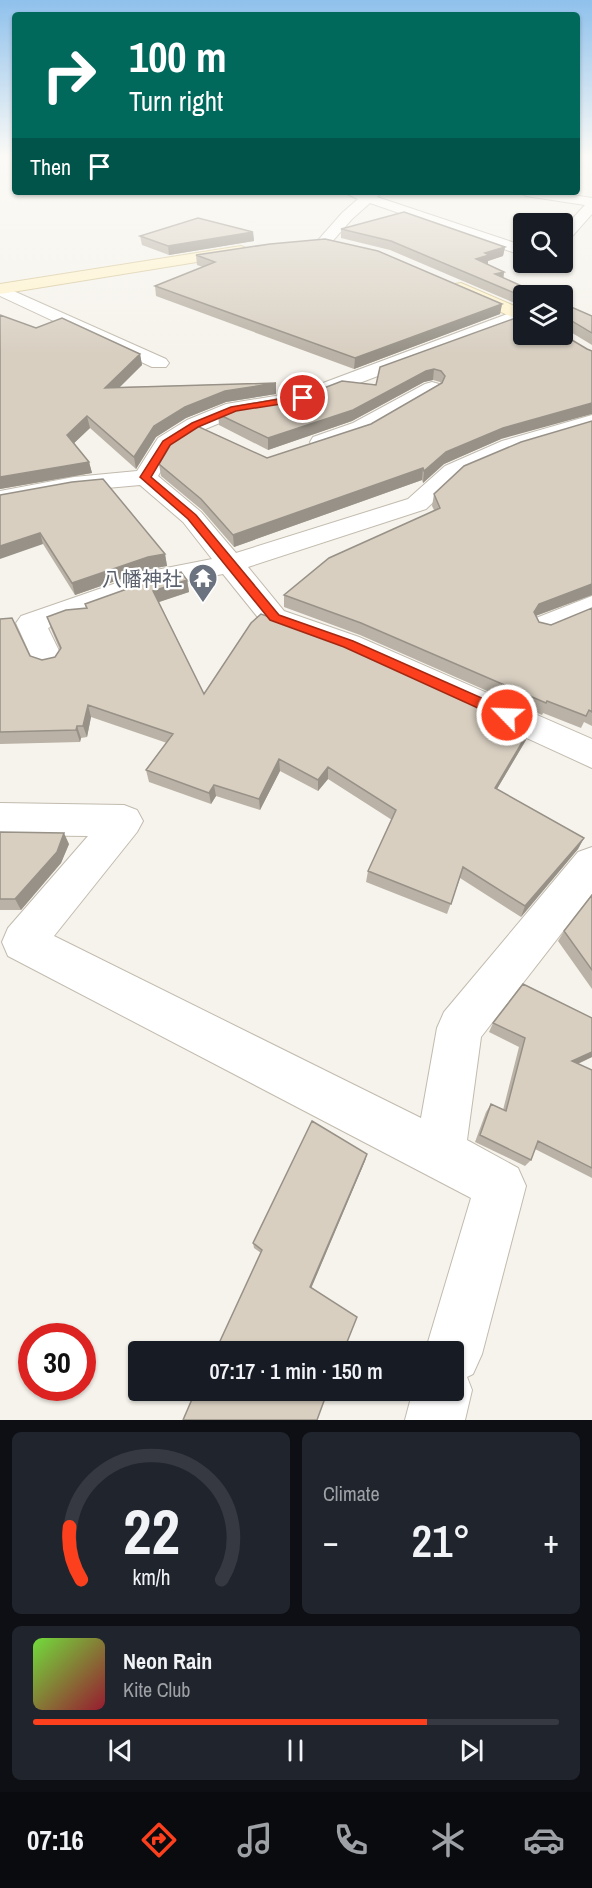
<!DOCTYPE html>
<html lang="en">
<head>
<meta charset="utf-8">
<style>
	body { margin:0; font-family:"Archivo Narrow","Noto Sans JP",sans-serif; background:#20242c; color:#f1f3f6; height:100vh; display:flex; flex-direction:column; font-size:22px; white-space:nowrap }
	* { box-sizing:border-box; margin:0 }
	p { font-size:20px; color:#9ea1a6 }
	.icon { flex:none; width:33px; height:33px; fill:none; stroke:currentColor; stroke-width:2; stroke-linecap:round; stroke-linejoin:round }
	.map { position:relative; height:1420px; overflow:hidden }
	.panel { display:flex; flex-direction:column; gap:12px; padding:12px; background:#0d0f14; flex:1 }
	.panel>* { flex:none }
	.guide { position:absolute; left:12px; top:12px; width:568px; height:183px; border-radius:6px; box-shadow:0 2px 4px #0004; background:#00695c; color:#fff; overflow:hidden }
	.buttons { position:absolute; left:513px; top:213px; display:grid; gap:12px }
	.buttons a { display:grid; place-items:center; width:60px; height:60px; border-radius:6px; background:#171b24; box-shadow:0 2px 4px #0004; font-size:30px }
	.speed { position:absolute; left:18px; top:1323px; display:flex; gap:12px; font-size:30px; font-weight:700; text-align:center }
	.speed>* { display:grid; place-content:center; width:78px; height:78px; border-radius:50%; background:#171b24; box-shadow:0 2px 4px #0004; line-height:1 }
	.speed .limit { border:9px solid #d22; background:#fff; color:#111 }
	.pin { position:absolute; display:grid; place-items:center; width:51px; height:51px; color:#fff; margin:-26px; border:3px solid #fff; border-radius:50%; box-shadow:0 2px 6px #0007 }
	.me { position:absolute; width:66px; margin:-33px; rotate:294deg; stroke-linejoin:round; filter:drop-shadow(0 0 4px #0008) }
	.turn { display:flex; align-items:center; gap:21px; height:126px; padding:0 18px; font-size:27px }
	.turn .icon { width:78px; height:78px; stroke-width:2.5 }
	.turn b { display:block; font-size:42px; line-height:51px }
	.then { display:flex; align-items:center; height:57px; padding:0 18px; background:#0003; gap:12px; font-size:22px }
	.big { font-size:45px; font-weight:600; line-height:1.1 }
	.panel .widget { flex:1; display:flex; flex-direction:column; justify-content:center; gap:9px; min-width:0; padding:0 21px; border-radius:9px; background:#20242c }
	.panel .dial { align-items:center; gap:0 }
	.dial svg { height:156px; overflow:visible; fill:none; stroke:#363941; stroke-width:7; stroke-linecap:round; text-anchor:middle }
	.dial text { fill:#f1f3f6; stroke:none }
	.song { display:flex; align-items:center; gap:18px }
	.cover { width:72px; height:72px; border-radius:9px; background:linear-gradient(135deg,hsl(100 70% 55%),hsl(350 70% 35%)) }
	.played { height:6px; border-radius:3px; background:linear-gradient(90deg,#fc3f1d 75%,#363941 75%) }
	.keys { display:flex; justify-content:space-around; direction:ltr }
	.heat { display:flex; justify-content:space-between; align-items:center; font-size:33px; direction:ltr }
	.panel .tiles { flex:1; display:grid; gap:12px; grid-template-columns:1fr 1fr }
	.widget:last-child { grid-column:span 2 }
	.trip { position:absolute; left:128px; top:1341px; width:336px; height:60px; border-radius:6px; background:#171b24; box-shadow:0 2px 4px #0004; font-weight:600; line-height:60px; text-align:center }
	.tab-bar { display:flex; height:96px; justify-content:space-around; align-items:center; background:#090b0e; color:#9ea1a6 }
	.tab-bar .icon { width:42px; height:42px }
	.tab-bar .current { color:#fc3f1d }
	.tab-bar b { font-size:27px; color:#f1f3f6 }
	.map>svg:first-child { display:block }
	.lines { fill:none; stroke-linecap:round; stroke-linejoin:round }
	.street-casing { stroke:#c2bbae; stroke-width:2 }
	.secondary-casing { stroke:#d6c79b; stroke-width:2 }
	.street { fill:#fff; fill-rule:evenodd }
	.secondary { fill:#fff3cd; fill-rule:evenodd }
	.wall { fill:#bab2a6 }
	.shaded-wall { fill:#979187 }
	.building { fill:#d8cfc1; stroke:#979187; stroke-width:1.5 }
	.route { fill:#fc3f1d; stroke:#a42913; stroke-width:1.5 }
	.labels { text-anchor:middle; dominant-baseline:central; stroke-width:4.5; stroke-linejoin:round; paint-order:stroke }
	.worship-label { font-size:20px; fill:#5b616d; stroke:#fff; text-anchor:end }
</style>
</head>
<body>
<div class="map">
<svg width="592" height="1420" viewBox="0 0 592 1420">
	<rect width="100%" height="100%" fill="#f6f3ec"/>
	<g class="lines">
		<g class="street-casing">
			<path id="street" d="M343 192H382L377 197 524 246V256L370 203 352 219 330 244H320L317 241 320 238 342 213 358 199Z
				M519 192H553L592 198V214L567 242 562 243V230L585 205 526 196Z
				M0 285 166 359 169 363 166 367H152L0 296Z
				M524 310V320L310 402 239 415 203 430 175 447 158 476 201 512 236 553 408 499 445 466 502 441 592 415V429L518 451 461 476 426 509 248 567 284 611 359 637 592 739V768L337 651 264 625 223 574 167 585 48 628 63 659 58 667 47 670 36 667 16 623 21 616 151 571 212 559 183 522 140 485 74 491 0 505V491L74 477 137 471 158 438 187 420 226 404 299 392 515 311Z
				M432 382 439 384 442 388 439 392 369 433 321 449 313 447 310 442 313 437 353 423 425 384Z
				M592 596V616L558 632 547 635 536 632 532 625 536 618Z
				M0 803 124 805 137 810 143 821 137 832 54 936 421 1118 437 1028 444 1012 578 852 592 847V894L481 1037 467 1140 518 1168 526 1186 482 1354 473 1374 467 1377 472 1390 465 1420H405L413 1390H453V1352H425L471 1198 8 956 2 942 8 928 88 836 0 835Z"/>
		</g>
		<g class="secondary-casing">
			<path id="secondary" d="M241 246 246 248 249 251 246 254 0 294V284Z
				M461 283 524 310V322L455 292 453 288 455 284Z"/>
		</g>
		<use href="#street" class="street"/>
		<use href="#secondary" class="secondary"/>
	</g>
	<path class="wall" d="M341 229 505 247 503 256 488 261V264L504 272 503 278 524 296V307L390 250 341 238Z
		M253 232 254 241 169 255 142 245 140 236Z
		M196 255 502 304 500 314 354 369 156 296 155 286 203 267 197 265Z
		M562 303 592 316V345L564 328 562 330Z
		M524 315 501 439 444 464 423 483 422 480 234 547 202 510 161 476 159 464 267 458 371 424 441 383 440 382 433 380 424 382 352 421 268 450 219 425 218 414 376 385Z
		M36 328 140 354 142 365 119 387 276 383V394L226 402 186 418 156 437 136 469 90 428 74 443 89 462 92 473 0 489Z
		M592 421V595L536 616 539 622 551 625 592 608V726L584 722 581 728 543 713 542 715 360 635 284 607V595L434 510 432 506 434 494Z
		M0 495 165 554 167 566 150 569 75 595 43 544Z
		M187 580 189 592 159 602 204 694 530 729 526 740 497 789 584 838 578 849 521 917 460 878 447 914 366 882 368 871 392 820 328 779 318 791 280 771 260 810 216 796 211 804 149 782 146 770 167 743 91 717 87 737 81 738 80 742 0 744V619L30 656 42 660 55 657 60 650 51 629 47 617 86 608 85 604Z
		M0 832 69 844 61 863 21 910H0Z
		M592 895V989L558 941 564 931Z
		M592 1018V1057L578 1064 592 1070V1178L535 1149 531 1160 525 1166 475 1142 486 1112 491 1104 503 1110 519 1047 489 1032 493 1023Z
		M367 1154 365 1161 311 1288 343 1352 261 1253 254 1248 253 1243Z"/>
	<path class="shaded-wall" d="M253 232 254 241 169 255 168 246Z
		M505 247 503 256 488 261V265L476 259 485 253Z
		M504 272 503 281 495 274Z
		M502 304 500 314 354 369 355 358Z
		M567 318 564 328 562 330 563 321Z
		M140 354 142 365 108 399 105 388Z
		M434 369 433 380 424 382 352 421 268 450V438L426 371Z
		M276 383V394L226 402 186 418 156 437 136 469 134 457 154 426 185 407 225 391Z
		M592 403V414L501 439 444 464 423 483 424 471 446 452 503 428Z
		M87 416 90 428 70 447 67 435Z
		M89 462 92 473 0 489V477Z
		M423 468 422 480 234 547 233 535Z
		M40 533 43 544 0 559V546Z
		M165 554 167 566 150 569 75 595 72 583 148 557Z
		M187 580 189 592 156 603 153 591Z
		M592 584V595L535 616 534 612 539 604Z
		M88 705 91 717 87 737 83 726Z
		M77 726 81 738 80 742 76 730Z
		M530 729 526 740 491 799 495 788Z
		M279 759 280 771 260 810 259 799Z
		M328 767V779L318 791V780Z
		M214 785 216 796 211 804 209 793Z
		M64 833 69 844 61 863 21 910 15 899Z
		M584 838 578 849 521 917 525 906Z
		M592 1052V1057L566 1069 572 1061Z
		M367 1154 365 1161 310 1291V1287Z"/>
	<path class="building" d="M404 212 505 247 485 253 489 255 476 259 504 272 495 274 544 296H524V297L391 241 341 229Z
		M198 218 253 232 168 246 140 236Z
		M325 239 378 251 502 304 355 358 155 286 215 262 196 255 270 244Z
		M562 303 592 316V333L567 318 562 321Z
		M0 315 36 328 62 318 140 354 105 388 276 383 225 391 185 407 154 426 134 457 87 416 67 435 89 462 0 477Z
		M524 315V334H562L587 349 592 351V403L503 428 446 452 424 471 423 468 233 535 201 499 159 464 175 437 195 425 267 458 371 424 442 383 445 376 441 371 434 369 426 371 353 410 268 438 218 414 239 406 311 393 342 381 376 385 380 367Z
		M592 421V584L539 604 534 612 539 622 551 625 592 608V712L589 710 586 716 547 701 546 703 361 623 284 595 329 558 440 508 434 494 464 466 521 442Z
		M103 479 165 554 148 557 72 583 40 533 0 546V495L72 482Z
		M181 572 187 580 153 591 204 694 251 623 261 614 337 641 530 729 495 788 584 838 525 906 463 867 451 904 368 871 396 810 328 767 318 780 279 759 259 799 214 785 209 793 146 770 173 734 88 705 83 726H77L76 730 0 732V619L12 618 30 656 42 660 55 657 61 648 47 617 66 610 87 608 85 604 166 575Z
		M0 832 64 833 57 852 15 899H0Z
		M592 895V970L564 931Z
		M523 984 592 1018V1052L572 1061 592 1070V1168L538 1141 531 1160 480 1135 491 1104 506 1111 525 1038 493 1023Z
		M312 1121 367 1154 310 1287 357 1317 343 1352H215L262 1250 253 1243Z
		M196 1390H328L317 1420H183Z"/>
	<linearGradient id="sky" x2="0" y2="1"><stop stop-color="#8fc1ec"/><stop offset="0.44" stop-color="#fbfaf6"/><stop offset="1" stop-color="#fbfaf6" stop-opacity="0"/></linearGradient>
	<rect width="592" height="354" fill="url(#sky)"/>
	<path class="route" d="M303 395 306 396V400L236 411 198 427 170 445 151 477 196 515 279 615 353 641 511 711 513 715 511 719H502L344 647 270 620 188 519 140 477 163 441 192 423 231 407Z"/>
	<defs>
		<g id="temple-pin" transform="scale(1.5)"><path d="M0 17L-7.5 6A9.5 9.5 0 1 1 7.5 6Z" fill="#6b7280" stroke="#fff"/><path d="M0-6L5-2H3V0L6.5 2.5H4V6H1.5V3h-3V6H-4V2.5H-6.5L-3 0V-2H-5Z" fill="#fff"/></g>
	</defs>
	<g fill-rule="evenodd">
		<use href="#temple-pin" x="203" y="578"/>
	</g>
	<g class="labels">
		<g class="worship-label">
			<text x="182" y="578">八幡神社</text>
		</g>
	</g>
</svg>
<div class="buttons">
<a><svg class="icon" aria-label="search" viewBox="0 0 24 24"><circle cx="10" cy="10" r="6"/><path d="M15 15l6 6"/></svg></a>
<a><svg class="icon" aria-label="layers" viewBox="0 0 24 24"><path d="M12 4l9 5-9 5-9-5zM3 14l9 5 9-5"/></svg></a>
</div>
<div class="speed"><div class="limit">30</div></div>
<div class="pin" style="left:303px;top:398px;background:#d93025"><svg class="icon" aria-label="arrive" viewBox="0 0 24 24"><path d="M6 21V4h12l-3 4 3 4H6"/></svg></div>
<svg class="me" style="left:507px;top:715px" viewBox="-20 -20 40 40"><circle r="17" fill="#fc3f1d" stroke="#fff" stroke-width="3"/><path d="M0-11L8 9 0 5-8 9z" fill="#fff"/></svg>
<div class="trip">07:17 · 1 min · 150 m</div>
<div class="guide">
<div class="turn"><svg class="icon" aria-label="right" viewBox="0 0 24 24"><path d="M7 20v-9h11M14 6l5 5-5 5"/></svg><div><b>100 m</b>Turn right</div></div>
<div class="then">Then<svg class="icon" aria-label="arrive" viewBox="0 0 24 24"><path d="M6 21V4h12l-3 4 3 4H6"/></svg></div>
</div>
</div>
<section class="panel">
<div class="tiles">
<div class="widget dial"><svg viewBox="0 0 100 80">
<path d="M14 69A42 42 0 1 1 86 69"/>
<path d="M14 69A42 42 0 0 1 8 42" stroke="#fc3f1d"/>
<text x="50" y="56" font-size="32" font-weight="700">22</text>
<text x="50" y="72" font-size="11">km/h</text>
</svg></div>
<div class="widget"><p>Climate</p>
<div class="heat"><a>−</a><b class="big">21°</b><a>+</a></div>
</div>
<div class="widget">
<div class="song"><i class="cover"></i><div><b>Neon Rain</b><p>Kite Club</p></div></div>
<div class="played"></div>
<div class="keys"><svg class="icon" aria-label="previous" viewBox="0 0 24 24"><path d="M18 5L8 12l10 7zM5 5v14"/></svg><svg class="icon" aria-label="pause" viewBox="0 0 24 24"><path d="M8 5v14M16 5v14"/></svg><svg class="icon" aria-label="next" viewBox="0 0 24 24"><path d="M6 5l10 7-10 7zM19 5v14"/></svg></div>
</div>
</div>
</section>
<nav class="tab-bar">
<b>07:16</b>
<svg class="icon current" aria-label="directions" viewBox="0 0 24 24"><path d="M12 3l9 9-9 9-9-9zM9 14v-3h6M13 9l2 2-2 2"/></svg>
<svg class="icon" aria-label="music" viewBox="0 0 24 24"><path d="M9 18V5l10-2v13"/><circle cx="6" cy="18" r="3"/><circle cx="16" cy="16" r="3"/></svg>
<svg class="icon" aria-label="phone" viewBox="0 0 24 24"><path d="M5 4h4l2 5-3 2q2 4 5 5l2-3 5 2v4C11 20 4 13 5 4z"/></svg>
<svg class="icon" aria-label="climate" viewBox="0 0 24 24"><path d="M12 3v18M4 7l16 10M4 17L20 7"/></svg>
<svg class="icon" aria-label="car" viewBox="0 0 24 24"><path d="M5 17H2v-5l4-1 3-4h7l3 4 3 1v5h-3M9 17h6M6 11h13"/><circle cx="7" cy="17" r="2"/><circle cx="17" cy="17" r="2"/></svg>
</nav>
</body>
</html>
